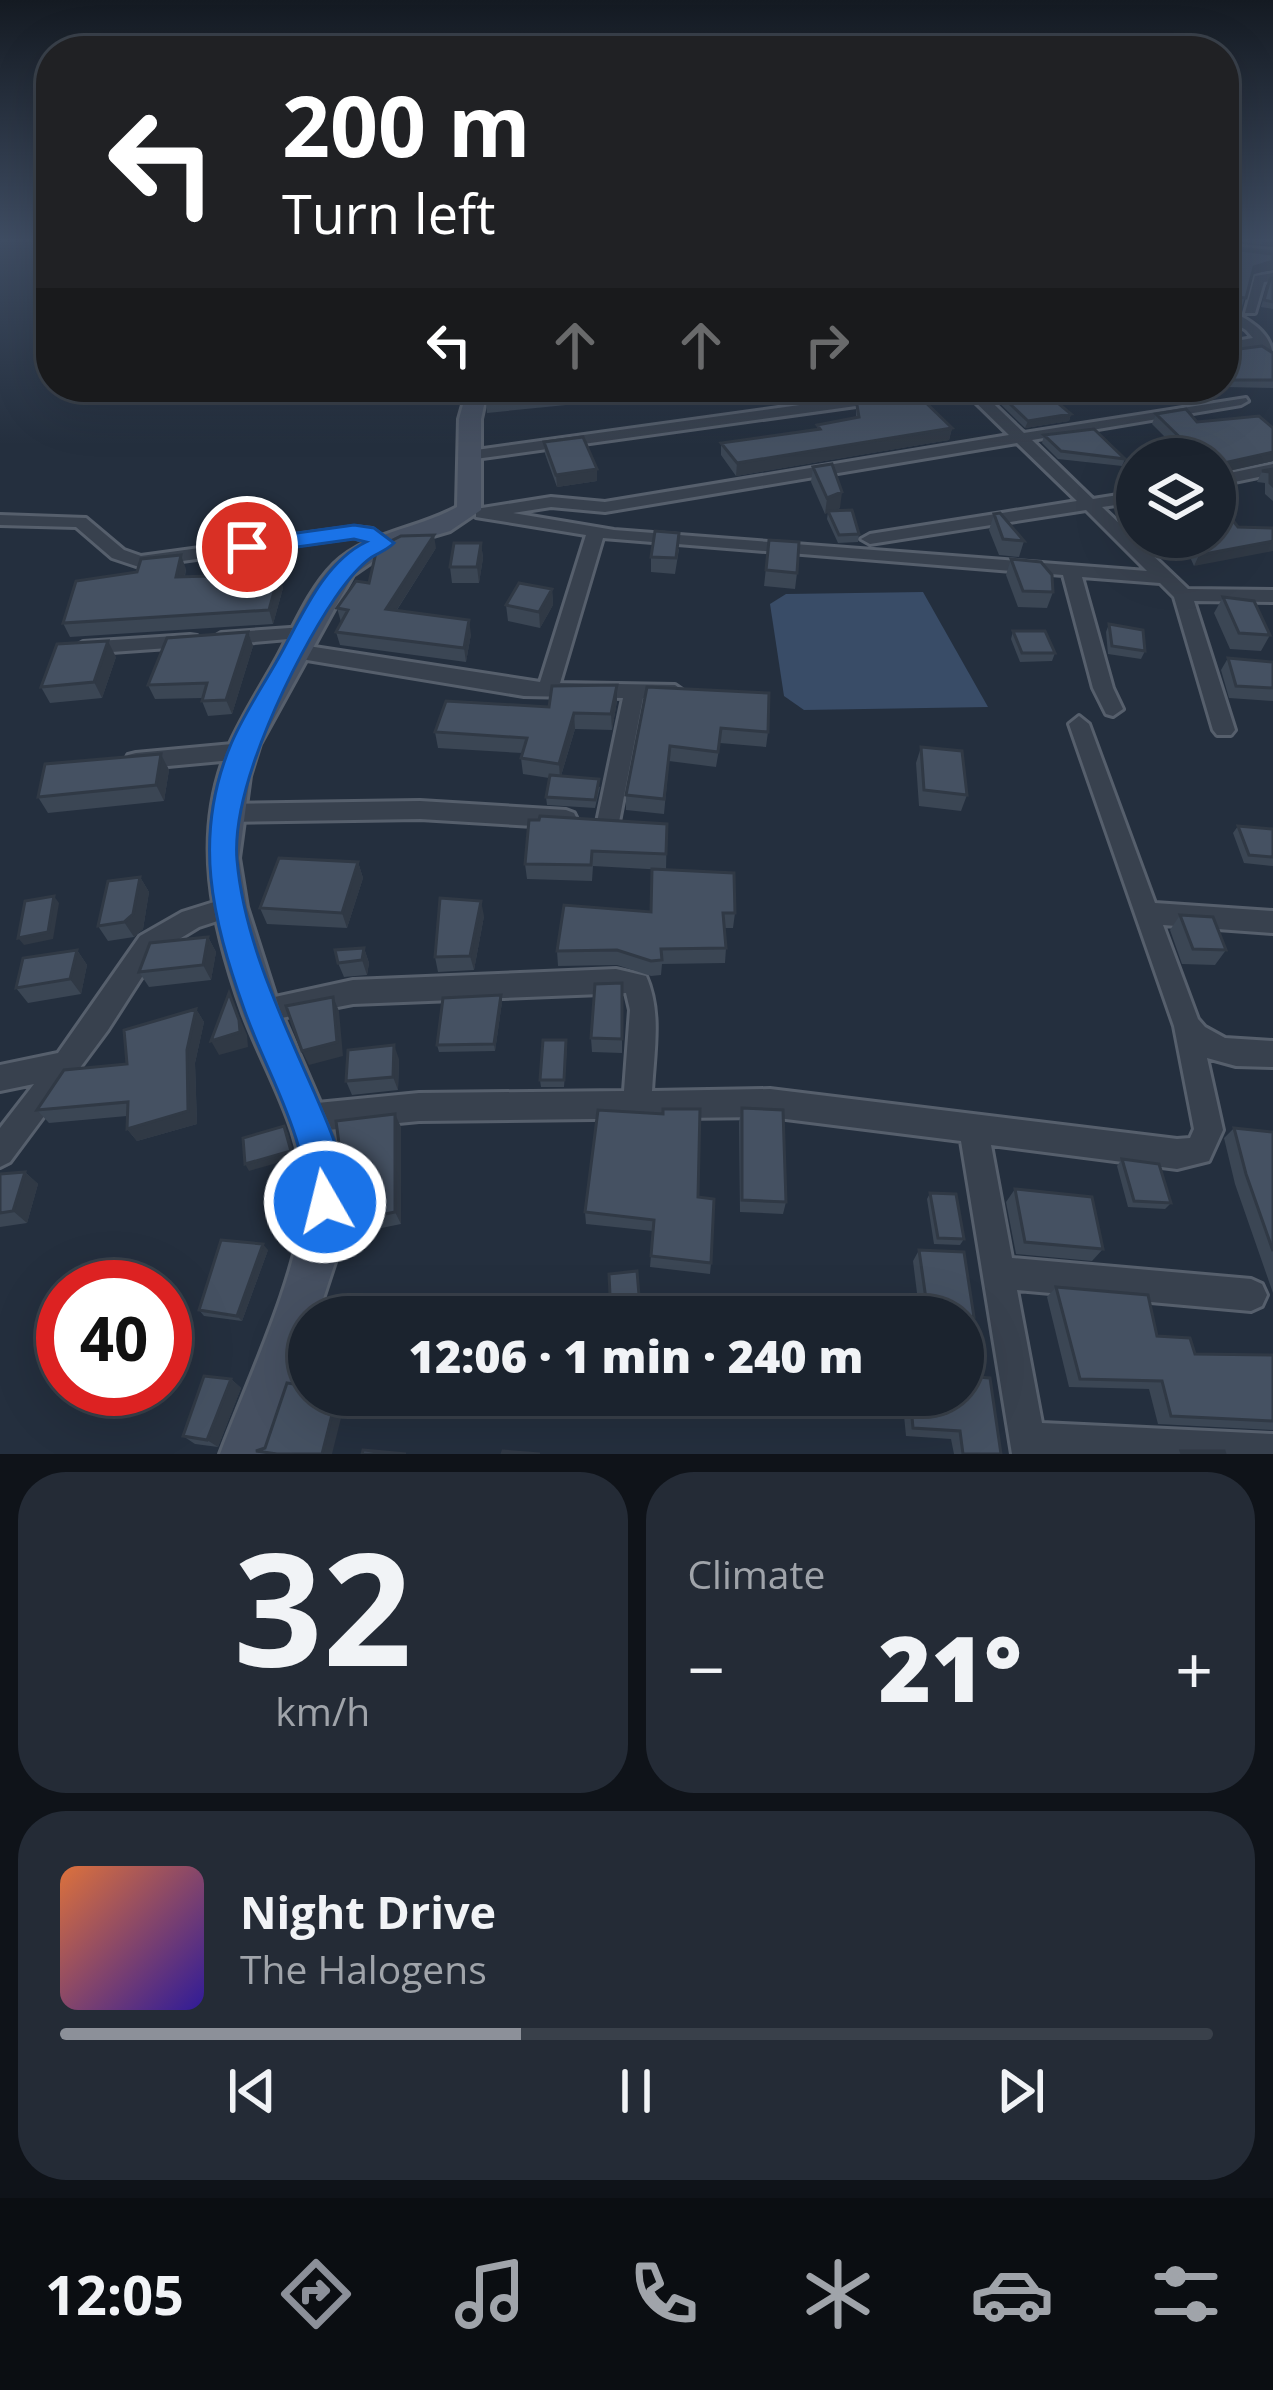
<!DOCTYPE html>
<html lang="en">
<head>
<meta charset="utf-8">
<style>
	body { margin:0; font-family:"Open Sans",sans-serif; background:#242b36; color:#f1f3f6; height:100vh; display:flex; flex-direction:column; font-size:45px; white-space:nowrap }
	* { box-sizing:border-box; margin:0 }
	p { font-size:39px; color:#a0a4aa }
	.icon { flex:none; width:66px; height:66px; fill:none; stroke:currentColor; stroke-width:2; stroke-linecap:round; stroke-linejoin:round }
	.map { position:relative; height:1454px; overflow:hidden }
	.sheet { display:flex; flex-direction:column; gap:18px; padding:18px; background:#0f1319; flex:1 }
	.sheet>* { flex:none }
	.banner { position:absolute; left:36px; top:36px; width:1203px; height:366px; border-radius:48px; box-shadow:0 12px 48px #0002,0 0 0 3px #39404a; background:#202124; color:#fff; overflow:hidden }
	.buttons { position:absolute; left:1116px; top:438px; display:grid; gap:24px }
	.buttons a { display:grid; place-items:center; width:120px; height:120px; border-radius:50%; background:#1b232e; box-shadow:0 12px 48px #0002,0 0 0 3px #39404a; font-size:60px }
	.speed { position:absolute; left:36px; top:1260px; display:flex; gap:24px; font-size:60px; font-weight:700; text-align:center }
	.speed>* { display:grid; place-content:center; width:156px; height:156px; border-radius:50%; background:#1b232e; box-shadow:0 12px 48px #0002,0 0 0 3px #39404a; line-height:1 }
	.speed .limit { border:18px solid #d22; background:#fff; color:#111 }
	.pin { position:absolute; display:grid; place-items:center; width:102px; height:102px; color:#fff; margin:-51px; border:6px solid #fff; border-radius:50%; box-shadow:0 3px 12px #0007 }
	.me { position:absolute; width:132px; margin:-66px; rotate:352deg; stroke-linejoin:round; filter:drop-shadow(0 0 9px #0008) }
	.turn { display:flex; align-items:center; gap:42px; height:252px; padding:0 48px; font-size:54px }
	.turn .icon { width:156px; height:156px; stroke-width:2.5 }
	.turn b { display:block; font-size:84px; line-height:102px }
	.lanes { display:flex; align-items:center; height:114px; padding:0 48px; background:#0003; justify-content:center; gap:60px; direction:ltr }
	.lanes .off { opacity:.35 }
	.big { font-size:90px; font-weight:800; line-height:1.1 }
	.sheet .tile { flex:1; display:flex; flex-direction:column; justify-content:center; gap:18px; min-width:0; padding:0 42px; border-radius:48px; background:#242b36 }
	.sheet .dial { align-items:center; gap:0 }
	.dial b { font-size:156px; line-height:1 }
	.song { display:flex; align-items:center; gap:36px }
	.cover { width:144px; height:144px; border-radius:18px; background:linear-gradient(135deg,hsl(20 70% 55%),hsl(250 70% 35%)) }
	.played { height:12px; border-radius:6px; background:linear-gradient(90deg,#8c9099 40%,#39404a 40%) }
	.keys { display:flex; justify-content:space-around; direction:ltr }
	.heat { display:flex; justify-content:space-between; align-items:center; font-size:66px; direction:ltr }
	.sheet .tiles { flex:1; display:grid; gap:18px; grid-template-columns:1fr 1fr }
	.tile:last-child { grid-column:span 2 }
	.trip { position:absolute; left:288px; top:1296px; width:696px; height:120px; border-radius:60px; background:#1b232e; box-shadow:0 12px 48px #0002,0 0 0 3px #39404a; font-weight:800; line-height:120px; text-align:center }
	.tabs { display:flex; height:192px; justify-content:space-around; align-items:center; background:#0b0e12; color:#a0a4aa }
	.tabs .icon { width:84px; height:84px }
	.tabs .selected { color:#8c9099 }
	.tabs b { font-size:54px; color:#f1f3f6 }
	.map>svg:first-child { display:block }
	.water { fill:#394c67 }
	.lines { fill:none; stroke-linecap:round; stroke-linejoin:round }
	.street-casing { stroke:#565f6c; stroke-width:6 }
	.secondary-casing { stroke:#565f6c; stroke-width:6 }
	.street { fill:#38414e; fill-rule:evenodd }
	.secondary { fill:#465061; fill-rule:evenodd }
	.wall { fill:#3b4654 }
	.shaded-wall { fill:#303945 }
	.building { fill:#455162; stroke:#303945; stroke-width:3 }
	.route { fill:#1a73e8; stroke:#114b97; stroke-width:3 }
</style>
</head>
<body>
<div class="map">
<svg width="1273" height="1454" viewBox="0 0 1273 1454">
	<rect width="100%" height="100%" fill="#242f3e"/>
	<path class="water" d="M923 592 988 707 804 710 784 696 770 604 786 594Z"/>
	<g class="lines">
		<g class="street-casing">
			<path id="street" d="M1224 245 1273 250V258L1224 253Z
				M1273 273V281L1264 282 1255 313H1245L1255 276Z
				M1224 308C1247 318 1273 332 1273 359L1259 346 1224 351V343L1253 338 1246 330 1224 317Z
				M929 387H976L1024 433 1246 398 1248 401 1241 405 1032 440 1093 499 1137 492V502L1102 507 1188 589 1273 590V602L1194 601 1235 730 1231 735H1217L1213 730 1174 597 1160 583 1082 577 1113 688 1123 709 1113 716 1106 714 1093 688 1063 575 603 538 560 683 675 685 685 692 675 699 643 698 619 822 616 828H600L597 822 623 698 524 696 295 658 285 651 295 644 540 682 586 535 482 518 476 517V509L551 497 605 502 1009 435 964 391 468 460 462 458V452ZM1017 443 1077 501 870 534 861 539 870 544 1086 510 1147 571 614 530 513 513 551 507 605 512Z
				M1273 464V474L1215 486V476Z
				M0 515 86 518 124 550 141 556 354 527 372 529 392 543 383 548 354 537 139 567 112 558 76 527 0 525Z
				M304 627 311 629 314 633 311 637 221 645 211 639 221 633Z
				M190 635 197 636 200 641 197 646 83 654 73 648 83 642Z
				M1079 716 1089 724 1155 903 1273 911V933L1163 925 1198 1019 1205 1027 1225 1038 1273 1041V1067L1236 1066 1207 1058 1223 1130 1209 1161 1177 1169 991 1145 1012 1258 1251 1279 1262 1284 1267 1295 1262 1306 1251 1311 1017 1290 1042 1423 1273 1434V1454H1012L961 1141 770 1117 419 1121 307 1132 297 1128 293 1118 297 1108 307 1104 419 1093 624 1091 630 1010 626 993 353 1004 261 1022 252 1018 248 1010 252 1002 353 980 616 969 646 976C662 1012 654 1052 652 1091L770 1089 1177 1139 1190 1138 1194 1129 1174 1026 1069 724Z
				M243 743 251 745 254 751 251 757 243 759 136 769 128 767 125 761 128 755 136 753Z
				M420 801 566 810 574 813 577 819 574 825 566 828 420 819 225 822 217 819 214 813 217 807 225 804Z
				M230 897 239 900 242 907 239 914 199 927 158 952 108 1030 10 1162 0 1167V1128L34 1084 0 1091V1065L58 1053 140 936 182 912Z"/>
		</g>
		<g class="secondary-casing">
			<path id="secondary" d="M468 387H488L481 419V510L450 531 392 548 353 575 260 744 250 776 239 858 247 907 280 1010 339 1146 347 1202 338 1253 317 1317H309V1339L270 1454H220C245 1387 300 1270 303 1203 307 1136 265 1073 243 1013 212 926 191 834 229 746 242 716 261 687 277 658 294 627 309 589 334 564 367 532 418 529 457 507L459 419Z"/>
		</g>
		<use href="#street" class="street"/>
		<use href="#secondary" class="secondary"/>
	</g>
	<path class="wall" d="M1224 241H1263L1262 244Z
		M1224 248 1273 269 1252 274 1242 307 1224 304Z
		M1273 278V309L1261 307 1267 286Z
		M1224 351 1273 353V388L1225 387Z
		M693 387H751V389L697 394Z
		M983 387H1039L1071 414 1069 421 1025 428Z
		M565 395 566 405 487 413 486 403Z
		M856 399 882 403 952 428 949 440 736 476 721 455V443L817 429V425L856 418Z
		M1156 414 1197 422 1273 428V461L1215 474V459H1187L1152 424Z
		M1044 435 1125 459 1122 466 1058 459 1042 443Z
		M544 442 597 481 557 487 545 454Z
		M813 467 840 508 832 511 859 534 858 542 838 543 827 519 828 512 825 514 811 482Z
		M1273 469V501L1265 494V483L1257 482 1262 471Z
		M994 514 1024 541 1019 557 999 555 989 530Z
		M1238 527 1194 566 1181 537H1215Z
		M769 540 797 573 795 589 764 586Z
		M481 543 483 558 479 583H452L450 567Z
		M436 548 397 610 471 634 466 662 340 645 336 632 341 622 337 608 369 583Z
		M679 549 675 574 651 572V557Z
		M1011 559 1053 592 1047 608 1018 607 1006 575Z
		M186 569 185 576 279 574 283 588 273 624 70 637 63 623Z
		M552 589 553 605 540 628 508 621 506 605Z
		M1223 597 1270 635 1261 651 1230 649 1214 613Z
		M1109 624 1145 651 1141 659 1108 654 1106 632Z
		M1013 631 1055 653 1052 661 1020 662 1011 639Z
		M248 632 253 646 232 714 208 716 202 701 203 698 155 699 148 685Z
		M116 657 102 698 50 703 41 687Z
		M1228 658 1273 662V701L1229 698 1221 670Z
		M647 687 768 732 766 747 720 743 716 767 669 761 664 814 626 810V795Z
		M617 701 612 730 575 729 561 776 600 787 595 808 547 805 546 797 549 778 523 774 521 758 522 753 438 748 435 732 549 707Z
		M921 747 967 795 961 811 919 806 916 763Z
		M161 754 169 770 164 801 48 813 38 797Z
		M667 824 666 870 593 866 592 881 527 879 525 864Z
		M1238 826 1273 829V866L1244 863 1233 833Z
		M358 862 363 878 347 928 267 924 260 908Z
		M140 877 149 892 143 929 134 937 108 941 98 926Z
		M651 912 735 913 733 928H724L726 948 725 963 662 964 661 975 651 976 617 965 558 966 557 951Z
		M1180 915 1226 950 1215 965 1182 964 1170 930Z
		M484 916 474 970 438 972 435 957Z
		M208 937 216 952 211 980 149 987 139 972Z
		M364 948 369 963 367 975 344 977 338 963Z
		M77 950 87 965 81 994 28 1003 16 988Z
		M622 983V1053L592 1052 591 1038Z
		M501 995 502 1002 495 1051 439 1052 437 1045Z
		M196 1009 204 1022 195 1063 197 1124 137 1141 127 1129V1116L49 1123 37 1110 127 1064Z
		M567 1047 564 1087H541L540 1080Z
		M399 1059 398 1090 352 1095 346 1081Z
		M742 1108 786 1202 783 1214 740 1212 739 1122Z
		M401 1127V1224L347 1235 340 1223 345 1189Z
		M1234 1128 1273 1132V1293L1235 1184 1224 1138Z
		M1122 1159 1171 1203 1165 1209 1128 1207 1117 1166Z
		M25 1172 38 1184 27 1223 0 1227V1174Z
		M1015 1189 1103 1249 1092 1261 1016 1254 1006 1202Z
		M930 1193 964 1239 960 1245 934 1244 927 1199Z
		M698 1197 711 1263 710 1274 650 1267 653 1231 586 1224 585 1212Z
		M268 1250 242 1321 204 1316 199 1310Z
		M919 1250 974 1317 966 1327H963V1317H920L913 1261Z
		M1056 1287 1195 1354 1273 1355V1430L1158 1424 1149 1389 1069 1387 1047 1297Z
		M231 1379 241 1388 218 1447 195 1444 183 1436Z
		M821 1395H874L823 1403Z
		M902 1395H963L1001 1454H954L951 1439 906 1436Z"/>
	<path class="shaded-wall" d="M1273 261V269L1251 275 1254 267Z
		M848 387H866L865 391 847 394Z
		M1071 414 1069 421 1025 428 1028 421Z
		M952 428 949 440 736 476 737 463Z
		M1273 452V461L1215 474V465Z
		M597 469V481L557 487 556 475Z
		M842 492 840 508 825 514 827 498Z
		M434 535 436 548 389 622 386 609Z
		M1273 541V551L1194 566 1199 555Z
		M481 543 483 558 479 583 477 567Z
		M181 555 186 569 181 591 176 577Z
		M279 574 283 588 273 624 269 610Z
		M552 589 553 605 540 628 539 612Z
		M469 620 471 634 466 662 464 648Z
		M248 632 253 646 232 714 226 700Z
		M108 641 116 657 102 698 94 682Z
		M617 685V701L612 730 611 714Z
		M574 713 575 729 560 779 559 764Z
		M161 754 169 770 164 801 156 785Z
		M358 862 363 878 347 928 342 913Z
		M140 877 149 892 143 929 134 937 124 922Z
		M54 896 59 903 53 939 24 945 18 938Z
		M481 901 484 916 474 970 470 956Z
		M208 937 216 952 211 980 203 965Z
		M364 948 369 963 367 975 362 960Z
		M77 950 87 965 81 994 70 979Z
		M229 993 247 1035 248 1047 219 1055 211 1041Z
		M501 995 502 1002 495 1051 494 1044Z
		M333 997 339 1011 343 1056 309 1065 302 1051Z
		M196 1009 204 1022 195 1063 197 1124 137 1141 127 1129 187 1050Z
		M394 1045 399 1059 398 1090 393 1077Z
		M395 1114 401 1127V1224L395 1212Z
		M284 1126 288 1133 295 1158 249 1171 245 1164Z
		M25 1172 38 1184 27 1223 13 1211Z
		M263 1244 268 1250 242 1321 237 1316Z
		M172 1310 183 1321 167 1375 165 1373V1334Z
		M231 1379 241 1388 218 1447 207 1440Z
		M337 1395H344L346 1398 332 1454H322Z"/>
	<path class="building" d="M1224 248 1273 254V261L1254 267 1246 298 1224 296Z
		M1273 278V302L1264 300 1270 279Z
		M1262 346 1273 353V380H1228L1224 375V351Z
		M488 387H563L565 395 486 403Z
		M992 387H1039L1071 414 1028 421Z
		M877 396 882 403 920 397 952 428 737 463 721 443 820 429 817 425 859 417 856 399Z
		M1186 409 1197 422 1259 416 1273 428V452L1215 465V459H1202L1156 414Z
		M1094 429 1125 459 1061 451 1044 435Z
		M583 437 597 469 556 475 544 442Z
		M832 464 842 492 827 498 813 467Z
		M1273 469V486L1270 483V472L1262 471Z
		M852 510 859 534 839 535 828 511Z
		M1000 513 1024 541 1003 539 994 514Z
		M1231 518 1238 527 1273 528V541L1199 555 1191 537H1215V519Z
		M655 531 679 533 676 558 651 557Z
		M434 535 386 609 469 620 464 648 336 632 348 610 337 608 356 581 369 583 377 548 401 536Z
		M769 540 799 542 797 573 766 570Z
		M454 543H481L477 567H450Z
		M181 555 176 577 279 574 269 610 63 623 76 581 137 572 141 559Z
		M1011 559 1041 562 1052 575 1053 592 1023 591Z
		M519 583 552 589 539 612 506 605Z
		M1223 597 1254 601 1270 635 1239 633Z
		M1109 624 1143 630 1145 651 1112 646Z
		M1013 631H1045L1055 653H1022Z
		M248 632 226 700 202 701 207 683 148 685 167 638Z
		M108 641 94 682 41 687 57 644Z
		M1228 658 1273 662V688L1236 686Z
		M617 685 611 714 574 713 559 764 521 758 527 738 435 732 446 701 549 707 552 686Z
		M647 687 769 693 768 732 721 728 718 752 670 746 664 799 626 795Z
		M921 747 962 751 967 795 924 790Z
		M161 754 156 785 38 797 45 764Z
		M550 775 599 779 595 800 546 797Z
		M540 816 667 824 666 854 592 851 591 865 525 864 529 820H539Z
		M1238 826 1273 829V857L1249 855Z
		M279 858 358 862 342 913 260 908Z
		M652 869 734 873 735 913H723L726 948 661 949 662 960 651 961 617 950 557 951 564 905 651 912Z
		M140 877 133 914 124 922 98 926 108 881Z
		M54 896 48 932 18 938 25 901Z
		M440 898 481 901 470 956 435 957Z
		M1180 915 1213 917 1226 950 1193 949Z
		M208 937 203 965 139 972 150 943Z
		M364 948 362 960 338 963 335 950Z
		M77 950 70 979 16 988 23 958Z
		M622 983V1039L591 1038 595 984Z
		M229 993 239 1020 240 1032 211 1041Z
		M501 995 494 1044 437 1045 443 998Z
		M333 997 337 1042 302 1051 286 1006Z
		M196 1009 187 1050 188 1111 127 1129 128 1102 37 1110 64 1070 127 1064 124 1030Z
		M543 1040H566L564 1080H540Z
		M394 1045 393 1077 346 1081 348 1050Z
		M742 1108 783 1110 786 1202 742 1200Z
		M663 1109H700L698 1197 714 1199 711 1263 651 1256 654 1220 585 1212 598 1110 663 1114Z
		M395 1114V1212L340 1223 345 1189 336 1121Z
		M284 1126 291 1151 245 1164 243 1138Z
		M1234 1128 1273 1132V1251L1246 1174Z
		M1122 1159 1159 1164 1171 1203 1134 1201Z
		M25 1172 13 1211 0 1213V1174Z
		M1015 1189 1092 1197 1103 1249 1025 1242Z
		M930 1193 956 1194 964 1239 938 1238Z
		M221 1240 263 1244 237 1316 199 1310Z
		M919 1250 964 1252 974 1317 928 1313Z
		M637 1271 640 1307 678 1306V1317H611L609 1274Z
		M1056 1287 1148 1295 1157 1336 1190 1338 1195 1354 1273 1355V1421L1171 1416 1162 1381 1080 1379Z
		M165 1310H172L165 1334Z
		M204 1376 231 1379 207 1440 183 1436Z
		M963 1376 990 1378 1001 1454H963L960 1431 913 1428 910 1395H963Z
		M287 1383 309 1386V1395H337L322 1454H277L256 1451 265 1448Z
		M363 1450 406 1454H362Z
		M503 1451 540 1454H502Z
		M1181 1451H1224L1225 1454H1182Z"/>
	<linearGradient id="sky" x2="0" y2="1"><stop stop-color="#141a22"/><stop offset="0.54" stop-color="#3f4d63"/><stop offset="1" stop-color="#3f4d63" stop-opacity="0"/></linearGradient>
	<rect width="1273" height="445" fill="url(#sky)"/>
	<path class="route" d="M354 525 374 528 394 543C387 550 380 552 372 557 359 566 344 585 335 598 294 659 231 787 237 860 244 941 283 1021 315 1094 330 1130 355 1178 339 1216L325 1222 311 1216C302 1193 305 1169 298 1145 285 1099 260 1055 244 1009 212 918 192 837 231 744 245 711 267 680 284 648 304 611 326 561 366 542L354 539 247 554 236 547 247 540Z"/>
</svg>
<div class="buttons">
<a><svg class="icon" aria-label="layers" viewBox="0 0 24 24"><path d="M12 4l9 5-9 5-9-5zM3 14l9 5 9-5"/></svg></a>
</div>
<div class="speed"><div class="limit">40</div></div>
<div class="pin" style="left:247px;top:547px;background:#d93025"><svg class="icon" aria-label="arrive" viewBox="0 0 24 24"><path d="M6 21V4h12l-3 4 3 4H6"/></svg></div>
<svg class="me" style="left:325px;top:1202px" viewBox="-20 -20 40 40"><circle r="17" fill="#1a73e8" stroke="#fff" stroke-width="3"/><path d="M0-11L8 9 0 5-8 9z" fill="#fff"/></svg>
<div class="trip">12:06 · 1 min · 240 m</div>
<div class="banner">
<div class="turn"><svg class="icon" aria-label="left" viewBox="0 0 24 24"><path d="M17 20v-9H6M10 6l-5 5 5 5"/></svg><div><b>200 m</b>Turn left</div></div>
<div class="lanes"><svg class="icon" aria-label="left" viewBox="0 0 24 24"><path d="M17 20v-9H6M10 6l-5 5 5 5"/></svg><svg class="icon off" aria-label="ahead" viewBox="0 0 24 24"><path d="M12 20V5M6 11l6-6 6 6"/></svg><svg class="icon off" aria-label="ahead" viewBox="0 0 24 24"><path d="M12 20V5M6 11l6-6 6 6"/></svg><svg class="icon off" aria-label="right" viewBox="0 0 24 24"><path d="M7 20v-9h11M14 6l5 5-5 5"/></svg></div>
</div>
</div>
<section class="sheet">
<div class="tiles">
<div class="tile dial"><b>32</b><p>km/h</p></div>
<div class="tile"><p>Climate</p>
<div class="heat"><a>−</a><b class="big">21°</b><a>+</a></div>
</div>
<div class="tile">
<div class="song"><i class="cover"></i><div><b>Night Drive</b><p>The Halogens</p></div></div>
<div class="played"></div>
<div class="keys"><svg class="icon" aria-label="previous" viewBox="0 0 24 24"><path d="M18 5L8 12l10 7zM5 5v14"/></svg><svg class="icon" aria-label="pause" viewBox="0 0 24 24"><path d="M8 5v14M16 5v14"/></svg><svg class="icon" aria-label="next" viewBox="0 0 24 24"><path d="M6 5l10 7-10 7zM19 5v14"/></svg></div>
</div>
</div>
</section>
<nav class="tabs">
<b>12:05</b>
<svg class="icon selected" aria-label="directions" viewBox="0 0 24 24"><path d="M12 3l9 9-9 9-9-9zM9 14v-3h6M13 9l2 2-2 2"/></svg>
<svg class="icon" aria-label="music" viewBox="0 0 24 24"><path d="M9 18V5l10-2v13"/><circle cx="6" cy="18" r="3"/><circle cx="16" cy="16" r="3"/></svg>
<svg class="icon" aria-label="phone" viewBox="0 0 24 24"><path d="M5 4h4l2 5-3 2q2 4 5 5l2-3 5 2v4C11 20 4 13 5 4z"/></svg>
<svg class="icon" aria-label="climate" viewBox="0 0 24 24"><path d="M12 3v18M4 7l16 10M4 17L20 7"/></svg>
<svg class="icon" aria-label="car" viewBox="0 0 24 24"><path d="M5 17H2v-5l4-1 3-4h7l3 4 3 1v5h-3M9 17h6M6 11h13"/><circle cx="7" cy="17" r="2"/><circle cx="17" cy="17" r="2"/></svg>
<svg class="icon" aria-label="filters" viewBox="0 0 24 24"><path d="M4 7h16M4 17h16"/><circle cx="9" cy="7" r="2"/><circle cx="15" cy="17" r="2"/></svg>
</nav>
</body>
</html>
